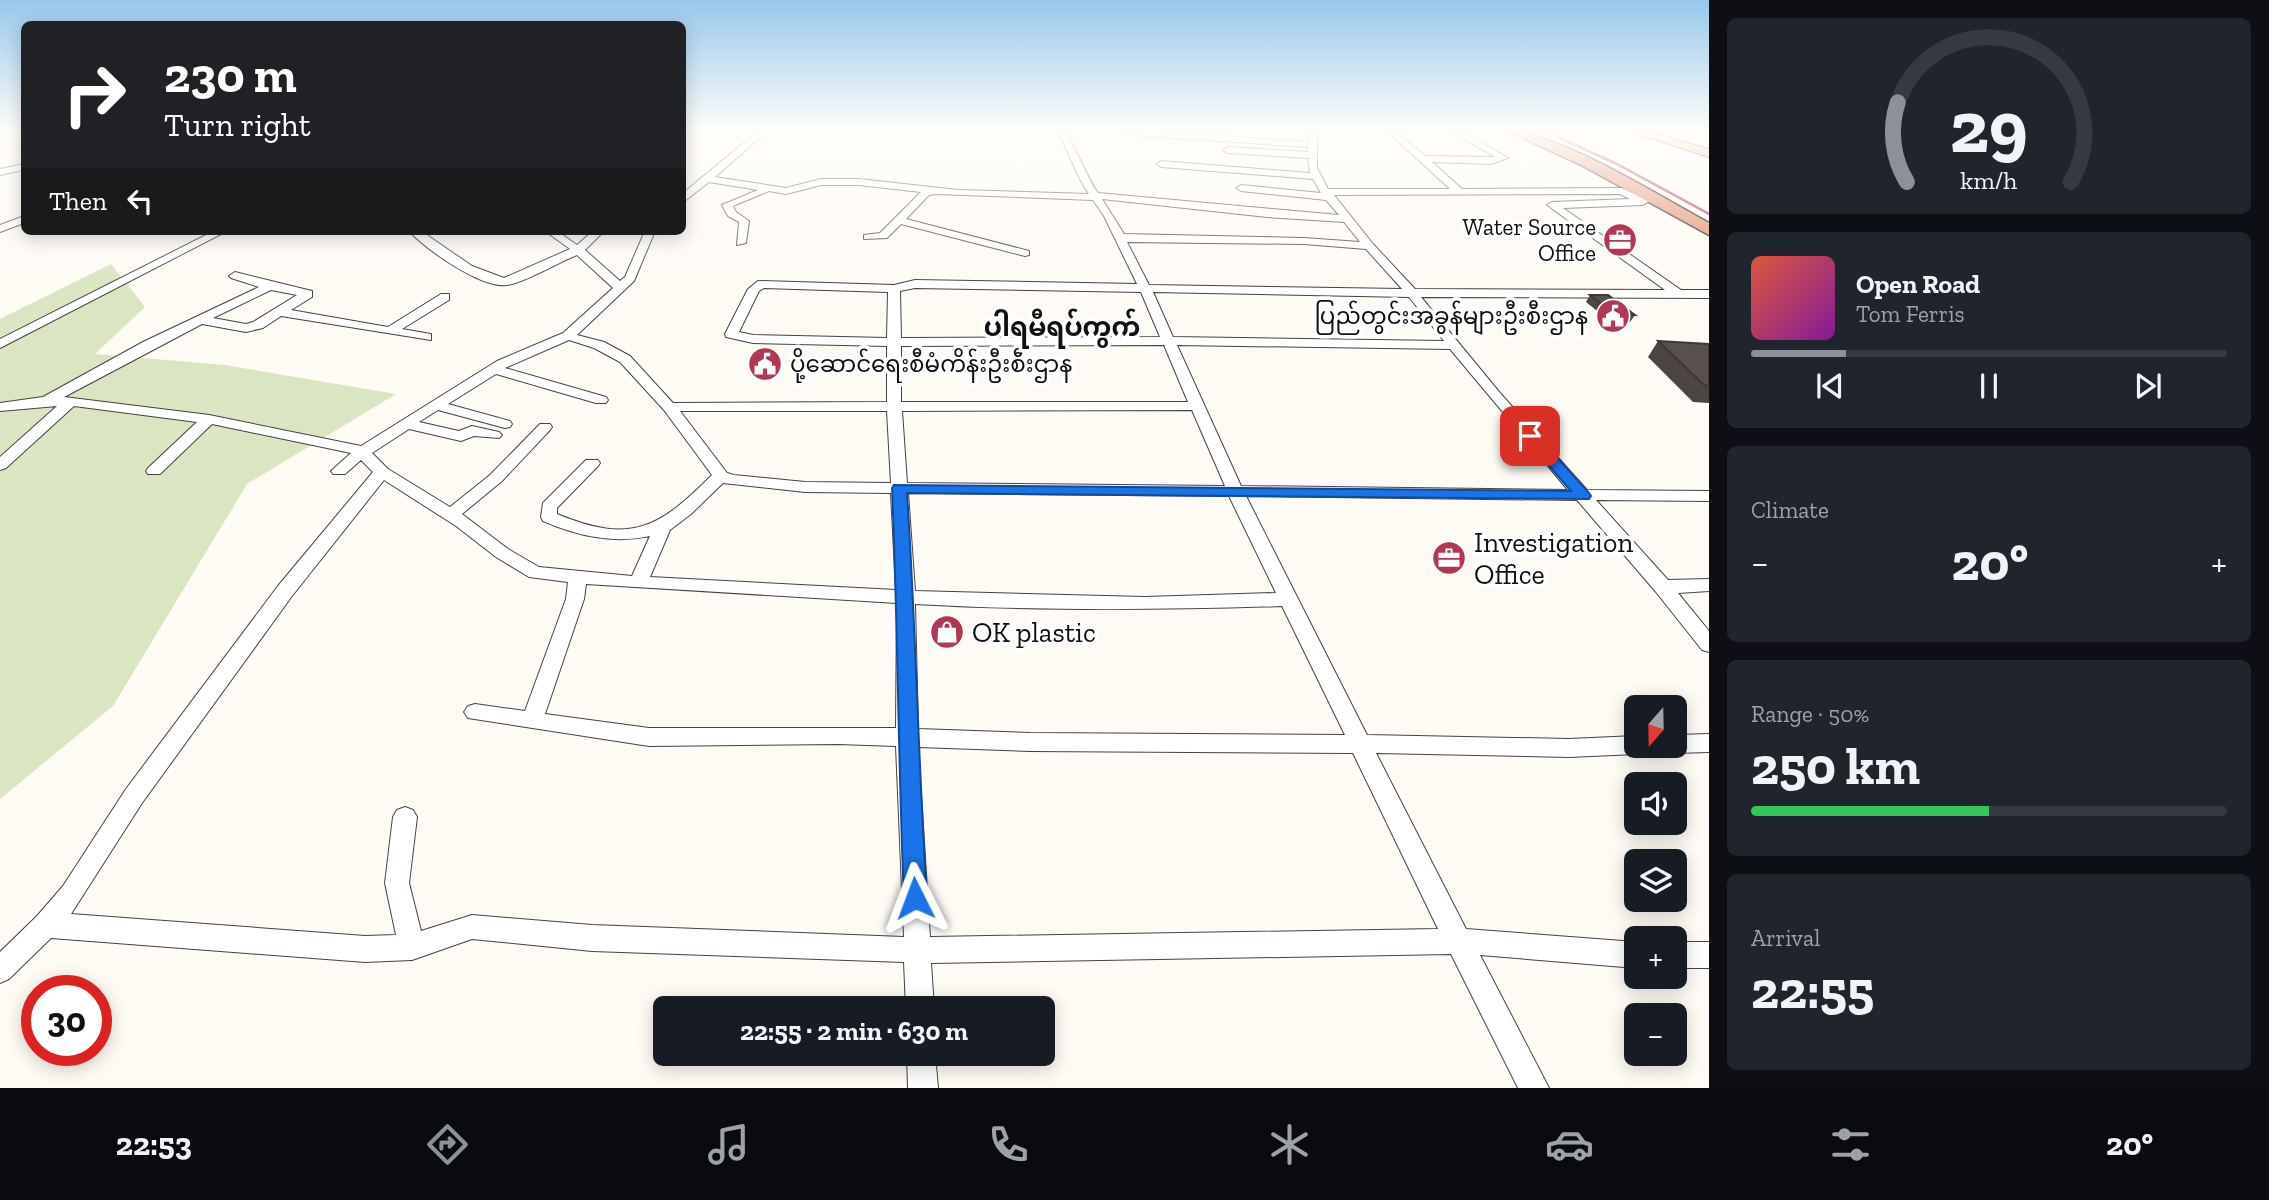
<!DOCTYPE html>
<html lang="en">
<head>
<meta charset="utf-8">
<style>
	body { margin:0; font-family:"Zilla Slab","Noto Sans Myanmar",serif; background:#20242c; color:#f1f3f6; height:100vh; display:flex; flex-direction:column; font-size:26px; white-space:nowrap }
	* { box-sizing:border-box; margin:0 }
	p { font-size:23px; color:#9ea1a6 }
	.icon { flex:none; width:38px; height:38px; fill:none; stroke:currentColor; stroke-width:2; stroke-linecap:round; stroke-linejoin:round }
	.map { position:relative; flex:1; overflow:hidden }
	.panel { display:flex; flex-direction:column; gap:18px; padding:18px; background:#0d0f14; width:560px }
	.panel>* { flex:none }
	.banner { position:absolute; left:21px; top:21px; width:665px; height:214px; border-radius:10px; box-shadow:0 4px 18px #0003; background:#202124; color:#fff; overflow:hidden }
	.needle { width:46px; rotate:200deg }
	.fabs { position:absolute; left:1624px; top:695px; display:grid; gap:14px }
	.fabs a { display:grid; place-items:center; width:63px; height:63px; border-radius:10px; background:#171b24; box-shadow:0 4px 18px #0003; font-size:35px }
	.speed { position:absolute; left:21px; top:975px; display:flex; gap:14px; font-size:35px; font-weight:700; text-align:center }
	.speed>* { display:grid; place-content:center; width:91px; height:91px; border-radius:50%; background:#171b24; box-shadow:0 4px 18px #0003; line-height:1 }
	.speed .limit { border:10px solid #d22; background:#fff; color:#111 }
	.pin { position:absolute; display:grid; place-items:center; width:60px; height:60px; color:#fff; margin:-30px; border-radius:14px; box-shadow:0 4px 10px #0006 }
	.me { position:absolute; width:77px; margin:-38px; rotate:357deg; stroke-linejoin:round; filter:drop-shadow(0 0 5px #0008) }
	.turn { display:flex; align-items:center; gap:24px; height:147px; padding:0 28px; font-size:32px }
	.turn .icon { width:91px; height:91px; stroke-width:2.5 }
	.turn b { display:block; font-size:49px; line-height:60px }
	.then { display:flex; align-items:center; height:66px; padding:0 28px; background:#0003; gap:14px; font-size:26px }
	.big { font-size:52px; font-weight:700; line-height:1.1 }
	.panel .tile { flex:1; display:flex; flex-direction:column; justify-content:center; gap:10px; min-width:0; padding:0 24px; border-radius:10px; background:#20242c }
	.panel .dial { align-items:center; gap:0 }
	.dial svg { height:182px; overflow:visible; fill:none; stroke:#363941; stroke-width:7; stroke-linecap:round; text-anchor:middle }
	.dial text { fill:#f1f3f6; stroke:none }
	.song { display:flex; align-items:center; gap:21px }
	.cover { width:84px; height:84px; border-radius:10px; background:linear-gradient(135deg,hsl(10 70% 55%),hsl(290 70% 35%)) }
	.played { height:7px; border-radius:4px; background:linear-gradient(90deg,#8c9099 20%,#363941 20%) }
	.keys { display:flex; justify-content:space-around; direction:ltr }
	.heat { display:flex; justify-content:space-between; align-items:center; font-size:38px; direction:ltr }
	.charge { height:10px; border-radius:5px; background:linear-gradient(90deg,#34c759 50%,#363941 0) }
	.trip { position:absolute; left:653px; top:996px; width:402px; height:70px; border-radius:10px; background:#171b24; box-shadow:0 4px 18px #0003; font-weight:700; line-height:70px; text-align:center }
	.tab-bar { display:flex; height:112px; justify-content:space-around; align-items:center; background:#090b0e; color:#9ea1a6 }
	.tab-bar .icon { width:49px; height:49px }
	.tab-bar .active { color:#8c9099 }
	.tab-bar b { font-size:32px; color:#f1f3f6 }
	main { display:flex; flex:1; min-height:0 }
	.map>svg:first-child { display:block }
	.green { fill:#dae5c1 }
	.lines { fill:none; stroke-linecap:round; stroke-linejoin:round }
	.minor-casing { stroke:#434343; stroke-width:2 }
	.major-casing { stroke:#212121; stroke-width:2 }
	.highway-casing { stroke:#212121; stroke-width:3 }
	.minor { fill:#fff; fill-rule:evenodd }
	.major { fill:#e9bb79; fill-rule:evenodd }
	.highway { fill:#e38f6d; fill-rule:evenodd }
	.rail { stroke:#b13752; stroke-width:2.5 }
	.wall { fill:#4c4543 }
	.shaded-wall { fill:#3e3837 }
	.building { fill:#58504e; stroke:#3e3837; stroke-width:2 }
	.route { fill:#1a73e8; stroke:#114b97; stroke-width:2 }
	.labels { text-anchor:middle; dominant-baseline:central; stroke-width:7; stroke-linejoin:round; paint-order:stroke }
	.far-poi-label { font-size:23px; fill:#101010; stroke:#fff; text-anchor:end }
	.far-quarter-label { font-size:26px; font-weight:bold; fill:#101010; stroke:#fff }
	.poi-label { font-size:28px; fill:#101010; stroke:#fff; text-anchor:start }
</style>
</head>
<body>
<main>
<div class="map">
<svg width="1709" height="1088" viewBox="0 0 1709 1088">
	<rect width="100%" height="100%" fill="#fefaf4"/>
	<path class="green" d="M111 264 145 307 95 354 225 365 396 394 247 484 113 706 0 799V319Z"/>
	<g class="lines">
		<g class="minor-casing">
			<path id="minor" d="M682 132H691L682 135Z
				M757 132H766L715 177 786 188 821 179H859L958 190 1089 194C1075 174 1070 152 1057 132H1065C1079 152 1084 173 1098 193L1339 215 1326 200 1241 191 1236 188 1241 185 1321 193 1313 179 1161 167 1156 164 1161 161 1310 173 1308 158 1227 153 1223 150 1227 147 1308 152V147L1129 135 1125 132H1161L1308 142 1309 132H1317V168L1328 189H1450L1388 132H1397L1425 156 1495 157 1452 132H1462L1508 158 1491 164 1432 162 1462 189 1622 188 1647 200 1648 202 1643 205 1563 208 1681 290H1709V298L1421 297 1500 393 1587 490 1709 491V501L1596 500 1668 580 1709 579V591L1678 593 1709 631V652L1702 650 1656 592 1577 500 1246 496 1367 735 1569 739 1636 736V746H1647L1644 751 1636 754 1569 757 1376 753 1466 929 1636 942V968L1480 955 1549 1088H1518L1451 954 931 963 934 1008H906L904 962 592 951 472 939 412 960 365 962 51 938 9 979 0 983V952L37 916 63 886 126 789 278 586 373 472 361 460 345 474H333L331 471 351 453 212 424 160 474H148L146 471 148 468 197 422 74 406 6 468 0 470V457L57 406 0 411V403L43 397 143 342 259 287 231 278 229 276 235 272 312 291V297L291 310 388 327 441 294H449V300L402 329 431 334V340L281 316 263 328 246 332 202 324 64 397 209 415 361 446 497 361 563 333 613 288 577 255C559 262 524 283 507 285 481 289 426 249 409 231H421L472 266 504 278 570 249 545 231H557L577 245 593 231H604L585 250 620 281 625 277 645 231H655L634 281 577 335 604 342 630 356 673 403 887 402V346L753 343 726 337 725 334 748 289 758 281 894 285 915 280 1137 284 1104 216 1093 200 937 194 929 195 906 219 1029 251V255L1025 256 901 224 887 238 864 239V235L880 233 921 192 859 185H821L786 194 769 191 733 206 736 212 749 221 746 243 737 245 739 222 728 216 722 205 758 190 709 182 682 203V194ZM1620 194 1630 199 1552 202 1547 205 1665 290 1415 289 1373 244 1334 195ZM1102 199 1267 217 1344 222 1360 242 1304 238 1124 234ZM1127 242 1304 244 1366 249 1402 289 1149 285ZM764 288 888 292 887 338 753 335 739 332 759 291ZM915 288 1141 292 1160 337 901 338 900 291ZM271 290 297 295 253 322 246 324 213 318ZM1153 292 1409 297 1444 341 1173 337ZM569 340 594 348 620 362 664 410 712 475C659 528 632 545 557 514V508L598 466 600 463 598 460H586L543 503 541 517 543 521C578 536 612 544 650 536L632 576 539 567 508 549 462 514 502 481 550 430 552 427 550 424H540L490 475 450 507 388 469 372 453 409 429 461 441 474 436 499 438 502 435 499 432 472 426 459 431 419 422 438 410 505 428 510 427 512 424 510 421 448 404 496 374 596 403H606L608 400 606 397 505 368ZM1164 345 1188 402H901V346ZM1177 345 1450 349 1568 490 1241 486ZM1192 410 1225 486 907 483 902 411ZM680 411H887L891 483 805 482 734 475 727 473ZM384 480 456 526 496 557 529 577 568 582 566 599 525 711 475 704 468 706 464 712 468 718 649 746 838 744 896 746 904 937 592 925 472 915 421 931 409 883 417 817 413 810 405 807 397 810 393 817 385 883 396 935 365 936 71 914 142 803 292 596ZM723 483 805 492 891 493 896 590 650 577 670 530 691 514ZM908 493 1229 496 1276 593 1145 597 915 591ZM586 584 897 603 896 728H649L545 714 584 599ZM915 604C1038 611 1160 610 1282 606L1345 735 1030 733 918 729ZM918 747 1030 751 1353 753 1438 929 930 937Z
				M24 164V170L0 175V169Z
				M24 216V223L0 232V225Z
				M214 231H227L0 348V339Z
				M1709 734V752L1675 753 1667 750 1665 746H1675V735Z
				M1675 942H1709V968H1675Z
				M907 1054H935L938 1088H908Z"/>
		</g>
		<g class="major-casing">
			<path id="major" d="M1632 132H1649L1709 149V157Z"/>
		</g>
		<g class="highway-casing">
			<path id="highway" d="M1510 132C1558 132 1663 198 1709 223V235L1583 166Z"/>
		</g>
		<use href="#minor" class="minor"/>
		<use href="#major" class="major"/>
		<use href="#highway" class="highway"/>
		<path class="rail" d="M1547 132 1617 164 1709 214"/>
	</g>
	<path class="wall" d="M1590 295 1635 315 1630 322H1611L1586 302Z
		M1658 341 1709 344V403L1693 402 1648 357Z
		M775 351V359L773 370H755V362Z"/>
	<path class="shaded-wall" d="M775 351V359L773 370 772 362Z"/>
	<path class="building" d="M1590 295H1608L1635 315 1615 314Z
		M1658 341 1709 344V386L1704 385Z
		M758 351H775L772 362H755Z"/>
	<linearGradient id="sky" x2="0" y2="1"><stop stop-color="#97c8eb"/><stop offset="0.46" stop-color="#fffdfa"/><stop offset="1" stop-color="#fffdfa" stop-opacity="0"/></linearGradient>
	<rect width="1709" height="284" fill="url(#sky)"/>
	<path class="route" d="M1530 432 1535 433 1589 493 1591 496 1589 499 907 493C916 628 918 763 927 898L923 905 915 909 907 905 904 898C898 761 898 625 892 488L894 485 1571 491 1523 436Z"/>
	<defs>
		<g id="office-disc" transform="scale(1.75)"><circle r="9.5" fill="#b13752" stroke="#fff"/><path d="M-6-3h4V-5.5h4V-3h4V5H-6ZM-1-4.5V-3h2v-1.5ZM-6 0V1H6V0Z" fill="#fff"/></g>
		<g id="civic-disc" transform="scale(1.75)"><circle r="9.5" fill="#b13752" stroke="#fff"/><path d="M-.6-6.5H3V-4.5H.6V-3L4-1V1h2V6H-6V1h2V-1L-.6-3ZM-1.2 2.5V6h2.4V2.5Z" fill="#fff"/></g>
		<g id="shop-disc" transform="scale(1.75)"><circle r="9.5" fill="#b13752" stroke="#fff"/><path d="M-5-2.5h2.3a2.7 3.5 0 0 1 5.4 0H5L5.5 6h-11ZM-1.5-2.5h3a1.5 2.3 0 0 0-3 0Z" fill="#fff"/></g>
	</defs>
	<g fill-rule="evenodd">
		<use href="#office-disc" x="1620" y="240"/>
		<use href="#civic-disc" x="1613" y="316"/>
		<use href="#civic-disc" x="765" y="364"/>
		<use href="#office-disc" x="1449" y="558"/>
		<use href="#shop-disc" x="947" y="632"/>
	</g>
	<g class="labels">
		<g class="far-poi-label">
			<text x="1596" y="227">Water Source<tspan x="1596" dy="26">Office</tspan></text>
			<text x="1588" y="316">ပြည်တွင်းအခွန်များဦးစီးဌာန</text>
			<text x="790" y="364" text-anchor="start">ပို့ဆောင်ရေးစီမံကိန်းဦးစီးဌာန</text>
		</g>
		<g class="far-quarter-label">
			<text x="1062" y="327">ပါရမီရပ်ကွက်</text>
		</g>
		<g class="poi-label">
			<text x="1474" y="542">Investigation<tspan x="1474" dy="32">Office</tspan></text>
			<text x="972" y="632">OK plastic</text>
		</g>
	</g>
</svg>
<div class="fabs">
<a><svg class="needle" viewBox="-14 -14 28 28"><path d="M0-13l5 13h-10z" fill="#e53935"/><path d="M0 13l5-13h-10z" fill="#9ea1a6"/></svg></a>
<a><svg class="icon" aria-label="sound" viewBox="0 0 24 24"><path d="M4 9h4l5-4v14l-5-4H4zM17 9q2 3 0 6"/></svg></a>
<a><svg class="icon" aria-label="layers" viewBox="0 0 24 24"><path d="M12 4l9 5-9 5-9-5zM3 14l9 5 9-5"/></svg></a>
<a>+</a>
<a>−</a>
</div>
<div class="speed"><div class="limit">30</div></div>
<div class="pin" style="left:1530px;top:436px;background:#d93025"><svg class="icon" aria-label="arrive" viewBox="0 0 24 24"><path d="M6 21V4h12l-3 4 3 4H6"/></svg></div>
<svg class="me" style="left:915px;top:898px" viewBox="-20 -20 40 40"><path d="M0-17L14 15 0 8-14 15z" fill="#1a73e8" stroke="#fff" stroke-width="4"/></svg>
<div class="trip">22:55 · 2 min · 630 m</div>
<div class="banner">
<div class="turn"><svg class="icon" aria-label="right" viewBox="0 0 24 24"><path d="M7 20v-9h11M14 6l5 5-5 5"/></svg><div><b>230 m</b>Turn right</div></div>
<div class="then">Then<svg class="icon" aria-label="left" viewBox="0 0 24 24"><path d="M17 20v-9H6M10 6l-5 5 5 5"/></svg></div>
</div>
</div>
<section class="panel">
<div class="tile dial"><svg viewBox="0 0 100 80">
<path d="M14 69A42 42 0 1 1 86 69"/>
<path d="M14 69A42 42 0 0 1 10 34" stroke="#8c9099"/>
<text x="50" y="56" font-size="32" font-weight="700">29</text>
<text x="50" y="72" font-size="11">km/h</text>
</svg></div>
<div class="tile">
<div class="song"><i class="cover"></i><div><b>Open Road</b><p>Tom Ferris</p></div></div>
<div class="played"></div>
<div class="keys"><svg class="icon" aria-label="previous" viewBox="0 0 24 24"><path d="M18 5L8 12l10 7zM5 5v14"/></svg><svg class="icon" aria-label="pause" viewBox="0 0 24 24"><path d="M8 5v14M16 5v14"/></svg><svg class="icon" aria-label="next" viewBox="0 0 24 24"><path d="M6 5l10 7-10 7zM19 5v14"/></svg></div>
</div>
<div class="tile"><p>Climate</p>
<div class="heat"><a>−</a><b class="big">20°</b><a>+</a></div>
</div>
<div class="tile"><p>Range · 50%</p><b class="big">250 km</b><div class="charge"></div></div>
<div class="tile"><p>Arrival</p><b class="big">22:55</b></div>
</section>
</main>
<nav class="tab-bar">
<b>22:53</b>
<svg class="icon active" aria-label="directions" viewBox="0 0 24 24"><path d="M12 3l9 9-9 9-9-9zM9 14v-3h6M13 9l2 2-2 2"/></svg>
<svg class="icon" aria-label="music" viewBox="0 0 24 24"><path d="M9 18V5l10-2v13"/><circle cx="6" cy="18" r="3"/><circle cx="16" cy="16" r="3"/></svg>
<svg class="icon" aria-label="phone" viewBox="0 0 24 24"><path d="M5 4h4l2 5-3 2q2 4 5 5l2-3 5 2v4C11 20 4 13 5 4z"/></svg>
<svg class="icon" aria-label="climate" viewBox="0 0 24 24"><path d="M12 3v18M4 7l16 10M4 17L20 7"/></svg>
<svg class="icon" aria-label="car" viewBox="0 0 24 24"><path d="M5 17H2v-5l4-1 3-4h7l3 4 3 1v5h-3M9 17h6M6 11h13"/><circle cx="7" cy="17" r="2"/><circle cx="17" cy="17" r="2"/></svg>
<svg class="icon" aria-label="filters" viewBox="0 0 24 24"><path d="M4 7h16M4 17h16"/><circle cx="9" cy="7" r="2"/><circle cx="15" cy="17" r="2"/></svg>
<b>20°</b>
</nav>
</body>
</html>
